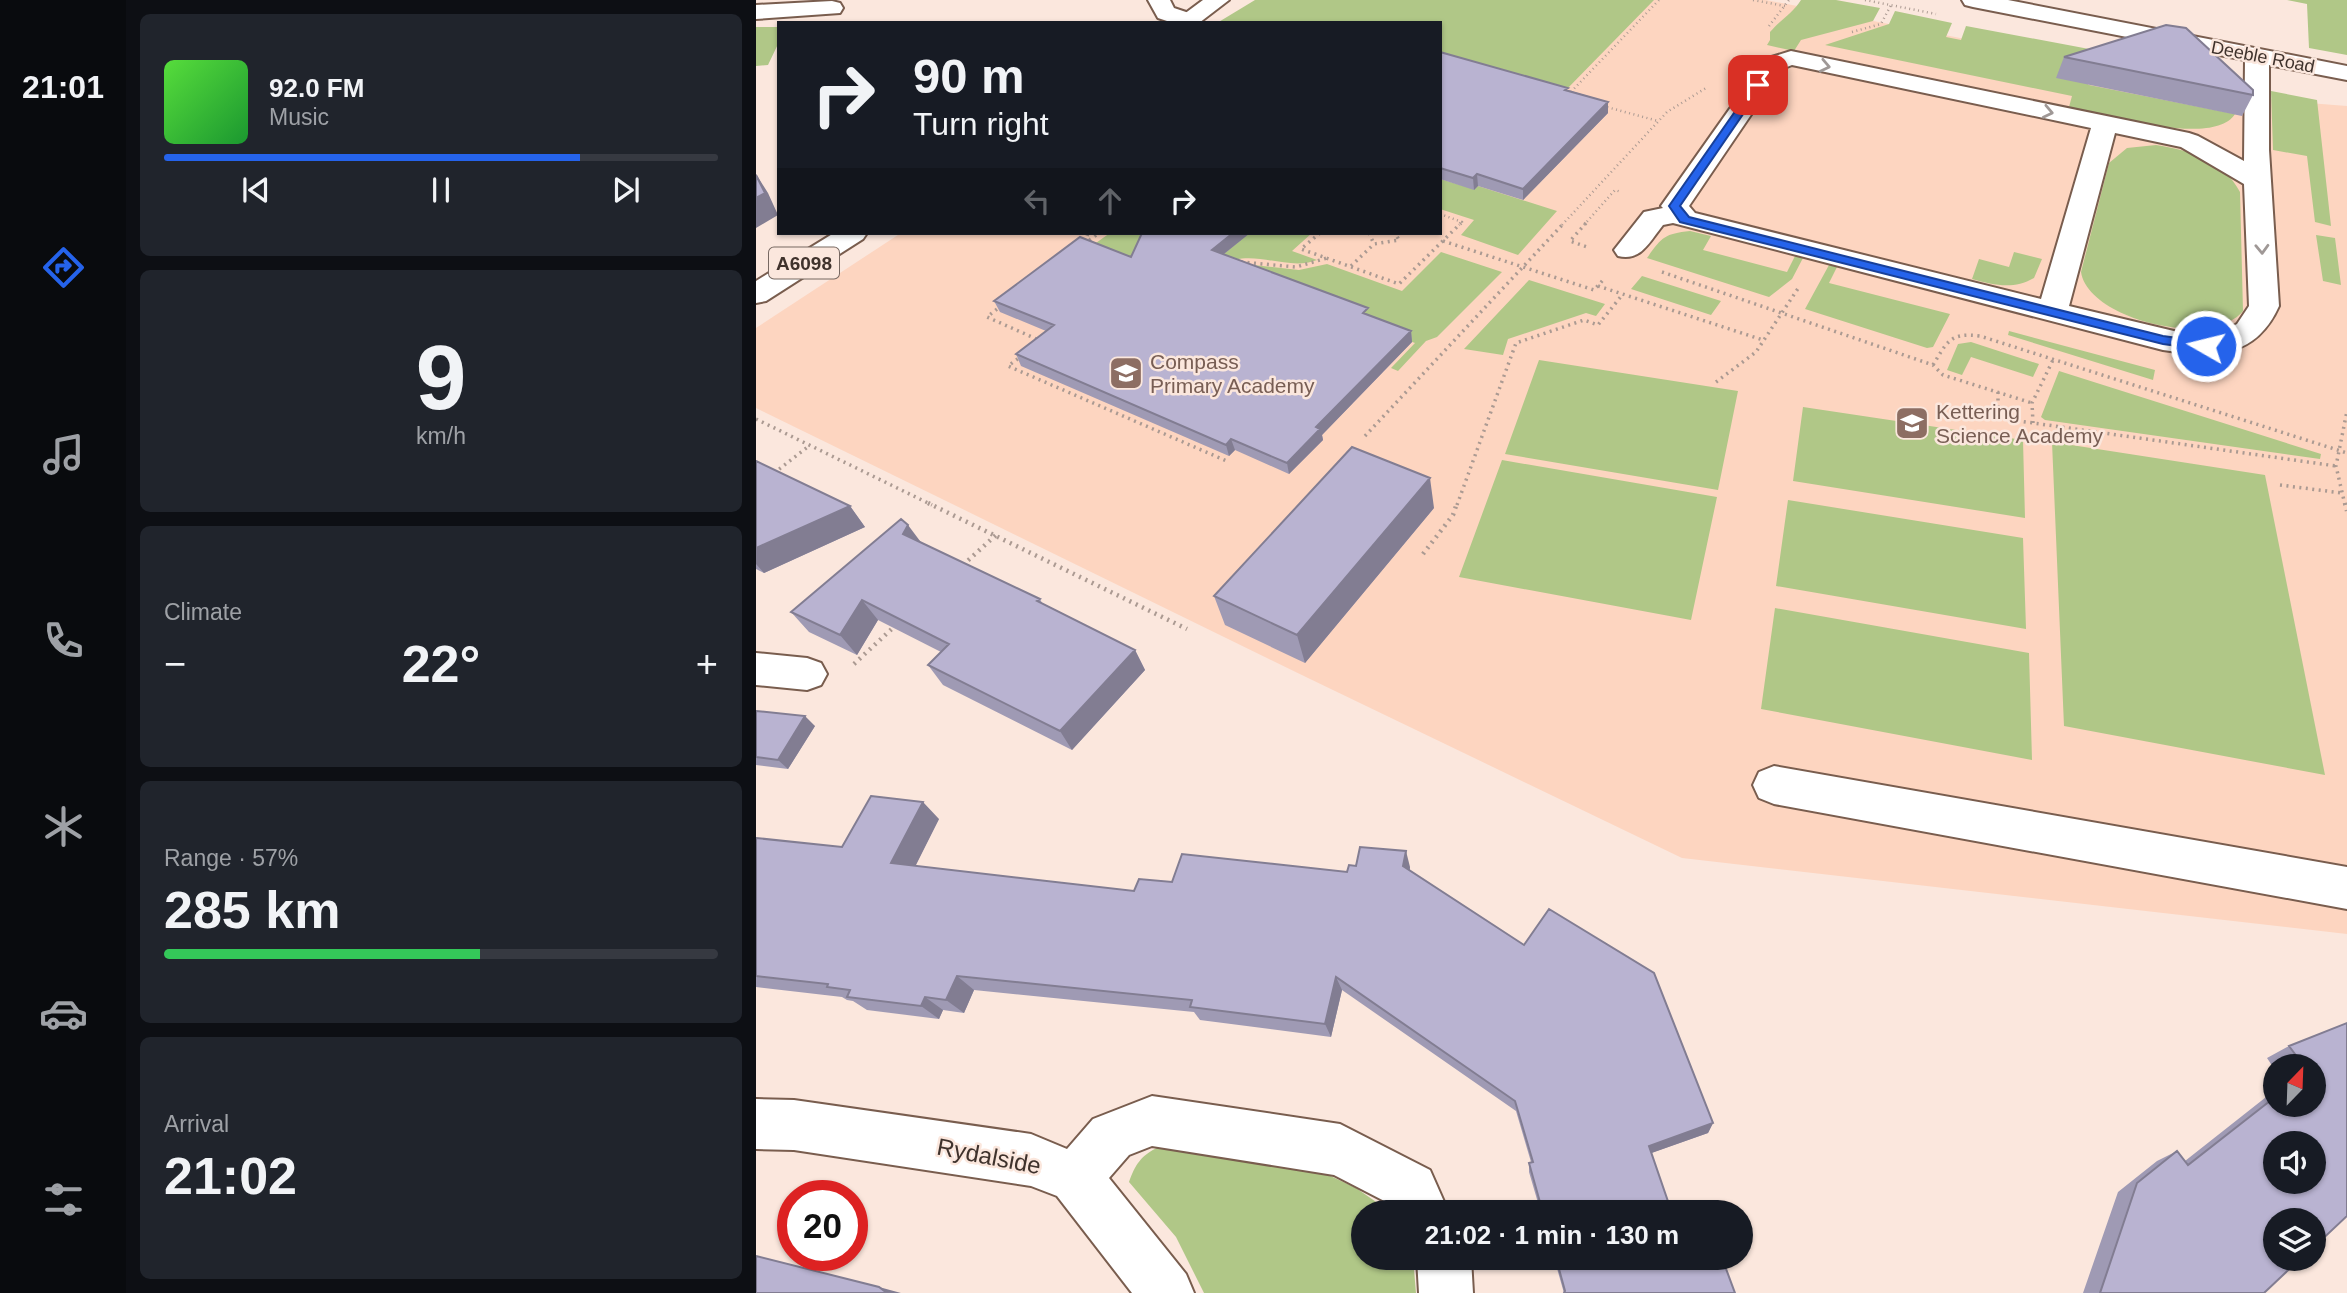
<!DOCTYPE html>
<html lang="en">
<head>
<meta charset="utf-8">
<style>
	body { margin:0; font-family:Helvetica,sans-serif; background:#20242c; color:#f1f3f6; height:100vh; display:flex; flex-direction:column; font-size:26px; white-space:nowrap }
	* { box-sizing:border-box; margin:0 }
	p { font-size:23px; color:#9ea1a6 }
	.icon { flex:none; width:38px; height:38px; fill:none; stroke:currentColor; stroke-width:2; stroke-linecap:round; stroke-linejoin:round }
	.map { position:relative; flex:1; overflow:hidden }
	.panel { display:flex; flex-direction:column; gap:14px; padding:14px; background:#0d0f14; width:630px }
	.panel>* { flex:none }
	.guide { position:absolute; left:21px; top:21px; width:665px; height:214px; border-radius:0px; box-shadow:0 2px 5px #0004; background:#171b24; color:#f1f3f6; overflow:hidden }
	.needle { width:46px; rotate:23deg }
	.controls { position:absolute; left:1507px; top:1054px; display:grid; gap:14px }
	.controls a { display:grid; place-items:center; width:63px; height:63px; border-radius:50%; background:#171b24; box-shadow:0 2px 5px #0004; font-size:35px }
	.speed { position:absolute; left:21px; top:1180px; display:flex; gap:14px; font-size:35px; font-weight:700; text-align:center }
	.speed>* { display:grid; place-content:center; width:91px; height:91px; border-radius:50%; background:#171b24; box-shadow:0 2px 5px #0004; line-height:1 }
	.speed .limit { border:10px solid #d22; background:#fff; color:#111 }
	.pin { position:absolute; display:grid; place-items:center; width:60px; height:60px; color:#fff; margin:-30px; border-radius:14px; box-shadow:0 4px 10px #0006 }
	.me { position:absolute; width:77px; margin:-38px; rotate:278deg; stroke-linejoin:round; filter:drop-shadow(0 0 5px #0008) }
	.turn { display:flex; align-items:center; gap:24px; height:147px; padding:0 21px; font-size:32px }
	.turn .icon { width:91px; height:91px; stroke-width:2.5 }
	.turn b { display:block; font-size:49px; line-height:60px }
	.lanes { display:flex; align-items:center; height:66px; padding:0 21px; background:#0003; justify-content:center; gap:35px; direction:ltr }
	.lanes .off { opacity:.35 }
	.big { font-size:52px; font-weight:700; line-height:1.1 }
	.panel .card { flex:1; display:flex; flex-direction:column; justify-content:center; gap:10px; min-width:0; padding:0 24px; border-radius:10px; background:#20242c }
	.panel .dial { align-items:center; gap:0 }
	.dial b { font-size:91px; line-height:1 }
	.song { display:flex; align-items:center; gap:21px }
	.cover { width:84px; height:84px; border-radius:10px; background:linear-gradient(135deg,hsl(110 70% 55%),hsl(130 70% 35%)) }
	.played { height:7px; border-radius:4px; background:linear-gradient(90deg,#2563eb 75%,#363941 75%) }
	.keys { display:flex; justify-content:space-around; direction:ltr }
	.heat { display:flex; justify-content:space-between; align-items:center; font-size:38px; direction:ltr }
	.charge { height:10px; border-radius:5px; background:linear-gradient(90deg,#34c759 57%,#363941 0) }
	.trip { position:absolute; left:595px; top:1200px; width:402px; height:70px; border-radius:35px; background:#171b24; box-shadow:0 2px 5px #0004; font-weight:700; line-height:70px; text-align:center }
	main { display:flex; flex:1; min-height:0 }
	.tab-bar { display:flex; flex-direction:column; width:126px; justify-content:space-around; align-items:center; background:#090b0e; color:#9ea1a6 }
	.tab-bar .icon { width:49px; height:49px }
	.tab-bar .selected { color:#2563eb }
	.tab-bar b { font-size:32px; color:#f1f3f6 }
	.map>svg:first-child { display:block }
	.built { fill:#fdd5c0 }
	.green { fill:#b0c787 }
	.lines { fill:none; stroke-linecap:round; stroke-linejoin:round }
	.minor-casing { stroke:#795d4e; stroke-width:4 }
	.major-casing { stroke:#795d4e; stroke-width:4 }
	.path-far2 { stroke:#ab9a92; stroke-width:2.5; stroke-dasharray:1 3.5; stroke-linecap:butt }
	.path-far1 { stroke:#ab9a92; stroke-width:3.5; stroke-dasharray:2 4.5; stroke-linecap:butt }
	.path { stroke:#ab9a92; stroke-width:4.5; stroke-dasharray:2 5; stroke-linecap:butt }
	.minor { fill:#fff; fill-rule:evenodd }
	.major { fill:#fff; fill-rule:evenodd }
	.wall { fill:#9f9ab4 }
	.shaded-wall { fill:#827d92 }
	.building { fill:#b9b3d1; stroke:#827d92; stroke-width:2; fill-rule:evenodd }
	.oneway { stroke:#9f9896 }
	.route { fill:#2563eb; stroke:#184099; stroke-width:2 }
	.labels { text-anchor:middle; dominant-baseline:central; stroke-width:5; stroke-linejoin:round; paint-order:stroke }
	.far-street-label { font-size:18px; fill:#3f322c; stroke:#fbe7dd }
	.shield { fill:#fbe7dd; stroke:#776861; stroke-width:2 }
	.shield-label { font-size:19px; font-weight:bold; fill:#3f322c }
	.education-label { font-size:21px; fill:#785e54; stroke:#fbe7dd; text-anchor:start }
	.near-street-label { font-size:24px; fill:#3f322c; stroke:#fbe7dd }
</style>
</head>
<body>
<main>
<nav class="tab-bar">
<b>21:01</b>
<svg class="icon selected" aria-label="directions" viewBox="0 0 24 24"><path d="M12 3l9 9-9 9-9-9zM9 14v-3h6M13 9l2 2-2 2"/></svg>
<svg class="icon" aria-label="music" viewBox="0 0 24 24"><path d="M9 18V5l10-2v13"/><circle cx="6" cy="18" r="3"/><circle cx="16" cy="16" r="3"/></svg>
<svg class="icon" aria-label="phone" viewBox="0 0 24 24"><path d="M5 4h4l2 5-3 2q2 4 5 5l2-3 5 2v4C11 20 4 13 5 4z"/></svg>
<svg class="icon" aria-label="climate" viewBox="0 0 24 24"><path d="M12 3v18M4 7l16 10M4 17L20 7"/></svg>
<svg class="icon" aria-label="car" viewBox="0 0 24 24"><path d="M5 17H2v-5l4-1 3-4h7l3 4 3 1v5h-3M9 17h6M6 11h13"/><circle cx="7" cy="17" r="2"/><circle cx="17" cy="17" r="2"/></svg>
<svg class="icon" aria-label="filters" viewBox="0 0 24 24"><path d="M4 7h16M4 17h16"/><circle cx="9" cy="7" r="2"/><circle cx="15" cy="17" r="2"/></svg>
</nav>
<section class="panel">
<div class="card">
<div class="song"><i class="cover"></i><div><b>92.0 FM</b><p>Music</p></div></div>
<div class="played"></div>
<div class="keys"><svg class="icon" aria-label="previous" viewBox="0 0 24 24"><path d="M18 5L8 12l10 7zM5 5v14"/></svg><svg class="icon" aria-label="pause" viewBox="0 0 24 24"><path d="M8 5v14M16 5v14"/></svg><svg class="icon" aria-label="next" viewBox="0 0 24 24"><path d="M6 5l10 7-10 7zM19 5v14"/></svg></div>
</div>
<div class="card dial"><b>9</b><p>km/h</p></div>
<div class="card"><p>Climate</p>
<div class="heat"><a>−</a><b class="big">22°</b><a>+</a></div>
</div>
<div class="card"><p>Range · 57%</p><b class="big">285 km</b><div class="charge"></div></div>
<div class="card"><p>Arrival</p><b class="big">21:02</b></div>
</section>
<div class="map">
<svg width="1591" height="1293" viewBox="0 0 1591 1293">
	<rect width="100%" height="100%" fill="#fbe7dd"/>
	<path class="built" d="M509 0H1010L1526 101 1591 106V934L926 858 552 678 0 408V328L145 233H684V23Z"/>
	<path class="green" d="M499 0H898L809 91 684 55V23H461Z
		M1045 0H1080L1124 8 1117 21 1045 40 1038 51 1011 45 1014 40V32C1024 20 1037 13 1045 0Z
		M1531 0H1591V55L1553 48 1551 4Z
		M1139 11 1196 23 1190 37 1205 40 1210 26 1365 55 1328 81 1333 85 1479 114C1458 148 1346 114 1313 107L1316 96 1069 45 1133 24Z
		M0 27H23V42L12 65 0 66Z
		M1515 91 1561 100 1575 226 1559 222 1551 156 1517 150Z
		M1400 145C1433 150 1468 161 1484 192L1487 311C1457 349 1332 320 1325 272L1353 163 1371 148Z
		M684 179 718 189 722 186 801 211 762 255 705 235 718 220 684 209Z
		M934 231 955 236 947 250 1031 272 1039 256 1047 258 1036 279 1013 297 891 258C906 237 908 234 934 231Z
		M354 233H395L372 265 337 245Z
		M438 233H556L536 251 561 260C531 272 495 247 467 265Z
		M1560 235 1579 238 1585 285 1567 281Z
		M685 252 746 272 681 337 670 341 642 371 635 368 659 343 609 324 488 264 543 270 571 264 646 291Z
		M1258 252 1286 259 1278 278C1257 290 1238 285 1216 279L1223 259 1253 267Z
		M1073 265 1081 267 1073 283 1194 314 1177 347 1171 348 1049 309Z
		M886 276 965 301 955 315 875 289Z
		M773 280 849 304 840 316 830 313 752 339 747 355 708 349Z
		M1253 331 1399 370 1397 380 1252 335Z
		M1215 342 1283 364 1277 377 1215 357 1206 375 1191 370 1202 344Z
		M783 360 982 391 962 490 749 454Z
		M1303 371 1565 454 1564 459 1289 420 1285 417Z
		M1047 407 1267 440 1269 518 1037 481Z
		M1296 442 1509 475 1569 775 1308 726Z
		M746 460 961 497 935 620 703 577Z
		M1032 500 1267 538 1270 629 1020 586Z
		M1019 608 1273 653 1276 760 1005 709Z
		M403 1147 566 1172 600 1188 636 1213H607V1258H657L660 1293H448L420 1237 373 1182C379 1165 385 1155 403 1147Z"/>
	<g class="lines">
		<g class="minor-casing">
			<path id="minor" d="M392 0H414L418 8 439 15 442 20 441 23H417L402 18Z
				M1206 0H1252L1591 66V80L1513 65V150L1523 306C1499 359 1458 357 1407 350L917 223 907 225C894 241 885 262 862 256L858 250 888 212 907 208 905 206 1009 59 1035 51 1433 133 1442 136 1488 161 1489 60 1217 7 1209 5ZM1036 65 1335 128 1285 299 939 213 933 206 1026 69ZM1359 133 1425 147 1488 184 1493 306 1481 324 1466 332H1422L1313 306Z
				M76 1 84 3 87 8 84 13 0 19V5Z
				M0 653 51 658 65 663 71 674 65 685 51 690 0 685Z
				M1018 766 1591 867V909L1018 804 1003 798 997 785 1003 772Z
				M396 1096 584 1124 674 1170 693 1213H640L638 1206 578 1175 396 1146 373 1155 353 1178 430 1274 438 1293H376L301 1196 275 1186 38 1150 0 1149V1099L38 1100 275 1134 311 1149 337 1119Z
				M661 1258H715L717 1293H663Z"/>
		</g>
		<g class="major-casing">
			<path id="major" d="M447 0H473L443 23H416Z
				M78 233H111L107 239 10 301 0 303V281Z"/>
		</g>
		<path class="path-far2" d="M997 0 1029 6
			M1109 0 1180 14
			M1013 26 1033 0
			M1096 32 1125 24 1135 5
			M812 95 903 0
			M847 106 902 121
			M684 214 706 222 703 225
			M806 225 911 112 950 88
			M828 225 859 190 865 192"/>
		<path class="path-far1" d="M830 223 814 241 831 247
			M564 233 545 249 643 284 705 223
			M613 233 618 244 643 240 639 233
			M687 241 838 290 848 279
			M329 242 332 233
			M328 244 343 233
			M485 262 540 267 571 258
			M595 266 618 244
			M906 272 1177 365 1187 375 1276 403
			M842 286 1007 340
			M246 305 231 317 285 341
			M267 355 252 366 473 462
			M1177 365C1191 342 1194 332 1224 336L1591 453
			M960 382 1000 352 1043 287
			M1242 392V418L1580 466
			M0 419 176 505
			M1277 423 1276 403 1297 360
			M609 436 808 223
			M18 473 53 446
			M1524 485 1586 493
			M701 505 760 343 828 320 842 325 867 294
			M1589 505 1580 466 1591 411"/>
		<path class="path" d="M172 503 431 629
			M1589 503 1591 511
			M667 554 697 515 701 503
			M207 565 240 535
			M98 664 140 625"/>
		<use href="#minor" class="minor"/>
		<use href="#major" class="major"/>
	</g>
	<path class="wall" d="M684 52 852 102V113L767 200 722 186 718 190 684 179Z
		M1308 57 1497 95 1486 116 1300 78Z
		M494 233 468 254 613 315 655 331 656 342 566 435 567 440 533 474 479 450 473 456 265 366 260 354 290 331 244 312 238 301 375 257Z
		M0 461 94 506 109 527 8 573 0 569Z
		M678 508 549 663 469 625 458 596Z
		M164 542 284 599 286 603 379 650 389 670 316 750 187 685 172 665 185 652 122 620 101 655 53 632 35 612Z
		M0 711 59 726 32 769 0 765Z
		M183 819 159 866 378 891 416 882 591 872 654 867V870L957 1123 952 1133 895 1153 916 1213H785L773 1172V1163L775 1162 760 1111 586 990 575 1037 444 1020 438 1012 218 990 208 1013 187 1010 183 1019 111 1010 97 1001 91 1000 86 997 0 987V838L86 847Z
		M1591 1023 1508 1293H1327L1362 1192 1401 1161 1421 1151 1429 1161 1519 1090V1104L1558 1066H1519V1070L1511 1058 1533 1046Z
		M798 1258H966L979 1293H808Z"/>
	<path class="shaded-wall" d="M852 102V113L767 200V189Z
		M0 174 12 193 22 215 0 228Z
		M721 174 722 186 718 190 717 178Z
		M477 233H494L459 261 456 250Z
		M655 331 656 342 566 435 567 440 533 474 531 463 560 427Z
		M475 439 479 450 473 456 470 445Z
		M674 478 678 508 549 663 541 635Z
		M94 506 109 527 8 573 0 564V548Z
		M152 525 167 545 147 534Z
		M106 600 122 620 101 655 84 635Z
		M379 650 389 670 316 750 304 731Z
		M49 716 59 726 32 769 22 760Z
		M167 802 183 819 153 879 135 863Z
		M650 851 654 867 651 882 647 866Z
		M201 976 218 990 208 1013 190 1000Z
		M580 977 586 990 575 1037 569 1024Z
		M169 997 187 1010 183 1019 165 1006Z
		M957 1123 952 1133 890 1155 893 1146Z
		M123 1287 145 1293H146H131Z"/>
	<path class="building" d="M1410 25 1430 28 1497 90V95L1308 57Z
		M684 52 812 88 809 90 852 102 767 189 721 174 717 178 684 168Z
		M0 175 9 193 0 198Z
		M386 233H477L456 250 612 308 607 313 655 331 560 427 564 429 531 463 475 439 470 445 260 354 298 325 238 301 324 237 375 257Z
		M596 447 674 478 541 635 458 596Z
		M0 461 94 506 0 548Z
		M145 519 152 525 147 534 284 599 281 601 379 650 304 731 172 665 193 644 106 600 84 635 35 612Z
		M0 711 49 716 22 760 0 757Z
		M115 796 167 802 135 863 378 891 383 879 416 882 426 854 591 872 593 865 600 866 604 847 650 851 647 866 768 945 793 909 898 973 957 1123 893 1146 916 1213H787L773 1163 777 1162 759 1101 580 977 569 1024 434 1007 436 1000 201 976 190 1000 169 997 165 1006 91 997 94 990 71 987 72 984 0 976V838L86 847Z
		M1591 1023V1216L1558 1247V1220H1519V1258H1545L1508 1293H1344L1381 1183 1421 1151 1432 1165 1519 1097V1104H1558V1066H1548L1533 1046ZM1519 1143H1558V1181H1519Z
		M0 1256 123 1287 131 1293H0Z
		M800 1258H966L979 1293H808L809 1291Z"/>
	<defs><path id="oneway-chevron" d="M-2-3.5L2.5 0L-2 3.5" fill="none" stroke-width="1.6" stroke-linecap="round" stroke-linejoin="round" transform="scale(1.75)"/></defs>
	<g class="oneway">
		<use href="#oneway-chevron" transform="translate(1069 66) rotate(12)"/>
		<use href="#oneway-chevron" transform="translate(1292 112) rotate(12)"/>
		<use href="#oneway-chevron" transform="translate(1506 249) rotate(88)"/>
	</g>
	<path class="route" d="M999 83 1007 85 924 206 933 217 1407 336 1450 342 1456 346 1450 350 1407 344 924 222 913 206Z"/>
	<defs>
		<g id="school-square" transform="scale(1.75)"><rect x="-9" y="-9" width="18" height="18" rx="4" fill="#8d6e63" stroke="#fbe7dd"/><path d="M0-5L7-2L0 1L-7-2ZM-4 1L0 2.5L4 1V4Q0 6-4 4Z" fill="#fff"/></g>
	</defs>
	<g fill-rule="evenodd">
		<use href="#school-square" x="370" y="373"/>
		<use href="#school-square" x="1156" y="423"/>
	</g>
	<g class="labels">
		<g class="far-street-label">
			<text transform="translate(1507 57) rotate(11)">Deeble Road</text>
		</g>
		<rect class="shield" x="13" y="247.5" width="70" height="31" rx="5"/>
		<g class="shield-label">
			<text x="48" y="263">A6098</text>
		</g>
		<g class="education-label">
			<text x="394" y="361">Compass<tspan x="394" dy="24">Primary Academy</tspan></text>
			<text x="1180" y="411">Kettering<tspan x="1180" dy="24">Science Academy</tspan></text>
		</g>
		<g class="near-street-label">
			<text transform="translate(233 1156) rotate(11)">Rydalside</text>
		</g>
	</g>
</svg>
<div class="controls">
<a><svg class="needle" viewBox="-14 -14 28 28"><path d="M0-13l5 13h-10z" fill="#e53935"/><path d="M0 13l5-13h-10z" fill="#9ea1a6"/></svg></a>
<a><svg class="icon" aria-label="sound" viewBox="0 0 24 24"><path d="M4 9h4l5-4v14l-5-4H4zM17 9q2 3 0 6"/></svg></a>
<a><svg class="icon" aria-label="layers" viewBox="0 0 24 24"><path d="M12 4l9 5-9 5-9-5zM3 14l9 5 9-5"/></svg></a>
</div>
<div class="speed"><div class="limit">20</div></div>
<div class="pin" style="left:1002px;top:85px;background:#d93025"><svg class="icon" aria-label="arrive" viewBox="0 0 24 24"><path d="M6 21V4h12l-3 4 3 4H6"/></svg></div>
<svg class="me" style="left:1450px;top:346px" viewBox="-20 -20 40 40"><circle r="17" fill="#2563eb" stroke="#fff" stroke-width="3"/><path d="M0-11L8 9 0 5-8 9z" fill="#fff"/></svg>
<div class="trip">21:02 · 1 min · 130 m</div>
<div class="guide">
<div class="turn"><svg class="icon" aria-label="right" viewBox="0 0 24 24"><path d="M7 20v-9h11M14 6l5 5-5 5"/></svg><div><b>90 m</b>Turn right</div></div>
<div class="lanes"><svg class="icon off" aria-label="left" viewBox="0 0 24 24"><path d="M17 20v-9H6M10 6l-5 5 5 5"/></svg><svg class="icon off" aria-label="ahead" viewBox="0 0 24 24"><path d="M12 20V5M6 11l6-6 6 6"/></svg><svg class="icon" aria-label="right" viewBox="0 0 24 24"><path d="M7 20v-9h11M14 6l5 5-5 5"/></svg></div>
</div>
</div>
</main>
</body>
</html>
